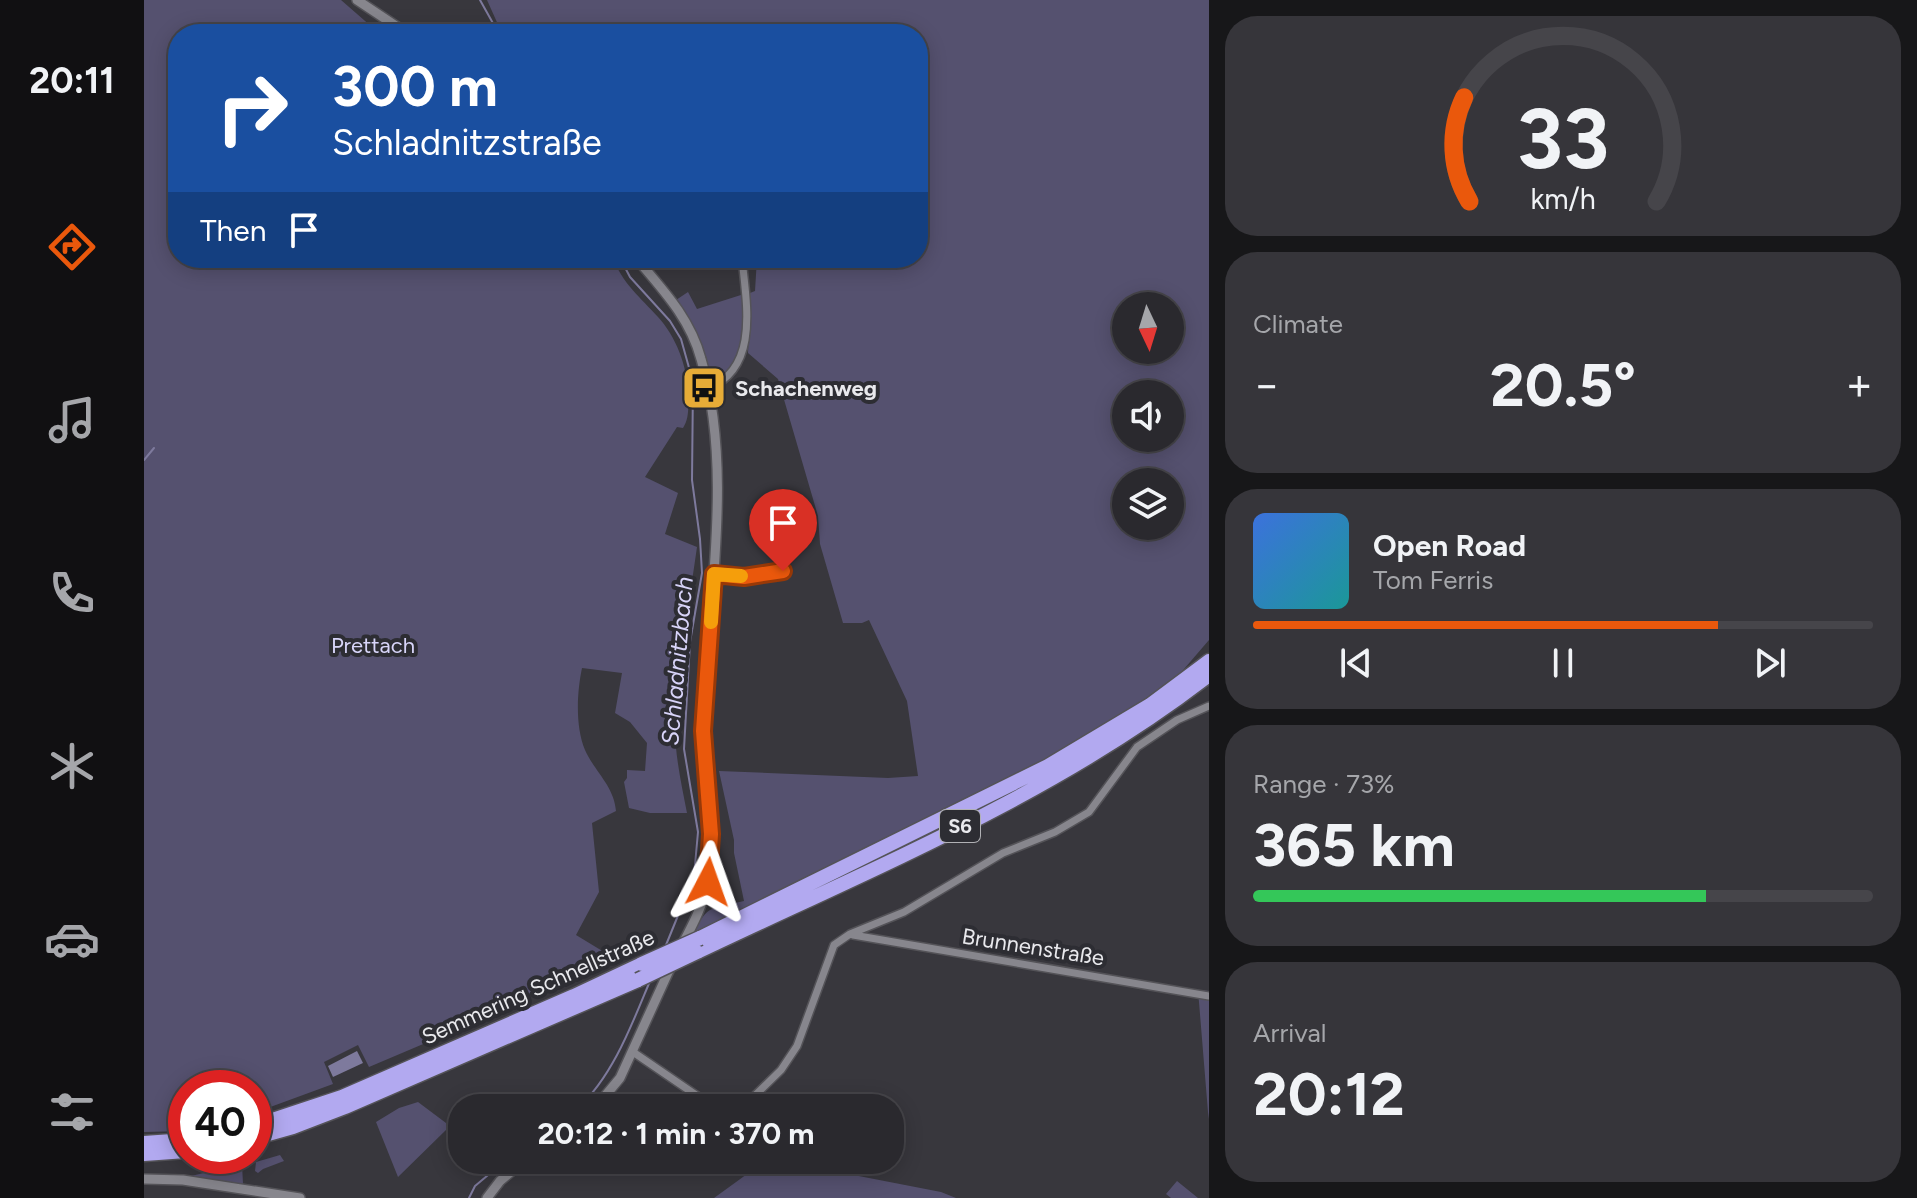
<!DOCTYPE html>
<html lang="en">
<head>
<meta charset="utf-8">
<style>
	body { margin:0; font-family:Figtree,sans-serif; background:#36353a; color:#f1f3f6; height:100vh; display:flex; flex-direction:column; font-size:30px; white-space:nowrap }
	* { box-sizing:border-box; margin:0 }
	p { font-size:26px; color:#a5a6aa }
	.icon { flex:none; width:44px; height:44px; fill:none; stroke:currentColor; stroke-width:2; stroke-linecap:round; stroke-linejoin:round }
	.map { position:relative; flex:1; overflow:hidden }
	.panel { display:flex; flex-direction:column; gap:16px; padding:16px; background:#171719; width:708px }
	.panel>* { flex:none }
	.banner { position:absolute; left:24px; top:24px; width:760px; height:244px; border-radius:32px; box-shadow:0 4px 20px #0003,0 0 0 2px #46454a; background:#1a4fa0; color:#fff; overflow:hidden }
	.needle { width:52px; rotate:176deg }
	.tools { position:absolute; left:968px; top:292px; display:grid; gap:16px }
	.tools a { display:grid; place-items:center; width:72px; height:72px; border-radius:50%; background:#2a292e; box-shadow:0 4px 20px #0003,0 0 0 2px #46454a; font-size:40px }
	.speed { position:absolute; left:24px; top:1070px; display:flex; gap:16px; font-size:40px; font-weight:700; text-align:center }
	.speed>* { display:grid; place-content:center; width:104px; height:104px; border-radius:50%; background:#2a292e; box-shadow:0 4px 20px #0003,0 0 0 2px #46454a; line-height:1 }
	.speed .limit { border:12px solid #d22; background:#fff; color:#111 }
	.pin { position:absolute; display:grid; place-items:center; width:68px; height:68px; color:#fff; margin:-82px -34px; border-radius:50% 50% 50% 0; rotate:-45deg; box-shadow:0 0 8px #0007 }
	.pin .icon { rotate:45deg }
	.me { position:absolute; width:88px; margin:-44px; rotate:4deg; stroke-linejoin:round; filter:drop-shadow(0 0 6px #0008) }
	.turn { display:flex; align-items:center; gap:28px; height:168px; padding:0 32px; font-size:36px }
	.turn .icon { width:104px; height:104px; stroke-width:2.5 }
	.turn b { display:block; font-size:56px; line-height:68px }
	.then { display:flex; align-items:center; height:76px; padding:0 32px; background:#0003; gap:16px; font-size:30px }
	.big { font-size:60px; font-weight:700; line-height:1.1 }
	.panel .tile { flex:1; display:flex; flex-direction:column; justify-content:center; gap:12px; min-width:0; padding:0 28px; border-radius:32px; background:#36353a }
	.panel .dial { align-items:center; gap:0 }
	.dial svg { height:208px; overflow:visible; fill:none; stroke:#46454a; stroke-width:7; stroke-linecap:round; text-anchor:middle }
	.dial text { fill:#f1f3f6; stroke:none }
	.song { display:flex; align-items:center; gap:24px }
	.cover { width:96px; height:96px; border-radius:12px; background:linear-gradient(135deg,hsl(220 70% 55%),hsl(180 70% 35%)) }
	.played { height:8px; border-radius:4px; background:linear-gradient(90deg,#ea580c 75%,#46454a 75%) }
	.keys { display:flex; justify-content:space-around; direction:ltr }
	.heat { display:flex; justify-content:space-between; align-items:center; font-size:44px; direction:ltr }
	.charge { height:12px; border-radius:6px; background:linear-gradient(90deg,#34c759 73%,#46454a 0) }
	.trip { position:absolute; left:304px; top:1094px; width:456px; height:80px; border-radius:32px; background:#2a292e; box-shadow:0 4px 20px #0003,0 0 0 2px #46454a; font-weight:700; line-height:80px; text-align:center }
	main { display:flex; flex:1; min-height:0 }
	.menu { display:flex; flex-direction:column; width:144px; justify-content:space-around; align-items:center; background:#111012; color:#a5a6aa }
	.menu .icon { width:56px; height:56px }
	.menu .current { color:#ea580c }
	.menu b { font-size:36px; color:#f1f3f6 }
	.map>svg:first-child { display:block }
	.green { fill:#55516f; fill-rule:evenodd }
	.water { fill:#7e7a9d }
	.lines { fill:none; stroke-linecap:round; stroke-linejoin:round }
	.stream { stroke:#7e7a9d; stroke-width:2 }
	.minor-casing { stroke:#545358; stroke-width:10 }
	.tertiary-casing { stroke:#545358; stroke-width:12 }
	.motorway-casing { stroke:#545358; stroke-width:17 }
	.minor { stroke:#87868d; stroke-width:7 }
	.tertiary { stroke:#87868d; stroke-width:9 }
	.motorway { stroke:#b2a9f0; stroke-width:14 }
	.motorway-bridge-casing { stroke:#545358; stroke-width:17; stroke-linecap:butt }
	.motorway-bridge { stroke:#b2a9f0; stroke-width:14 }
	.route-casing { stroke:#983908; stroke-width:20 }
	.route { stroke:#ea580c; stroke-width:14 }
	.slow { stroke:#f59e0b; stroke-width:14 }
	.labels { text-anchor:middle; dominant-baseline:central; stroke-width:8; stroke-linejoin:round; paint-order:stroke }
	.shield { fill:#2d2d33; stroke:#b1b1b5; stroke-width:2 }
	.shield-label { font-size:20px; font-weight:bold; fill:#e9e9ed }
	.poi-label { font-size:22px; font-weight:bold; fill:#e9e9ed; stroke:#2d2d33; text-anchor:start }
	.park-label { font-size:22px; fill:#d8d5f9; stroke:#2d2d33 }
	.street-label { font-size:22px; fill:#e9e9ed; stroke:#2d2d33 }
	.water-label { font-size:24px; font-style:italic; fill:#d8d4f9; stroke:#2d2d33 }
</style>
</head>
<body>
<main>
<nav class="menu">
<b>20:11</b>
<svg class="icon current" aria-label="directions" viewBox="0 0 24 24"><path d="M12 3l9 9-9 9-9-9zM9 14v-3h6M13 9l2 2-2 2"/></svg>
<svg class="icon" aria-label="music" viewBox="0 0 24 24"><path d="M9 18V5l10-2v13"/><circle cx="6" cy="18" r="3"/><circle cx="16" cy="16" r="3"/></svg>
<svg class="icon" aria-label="phone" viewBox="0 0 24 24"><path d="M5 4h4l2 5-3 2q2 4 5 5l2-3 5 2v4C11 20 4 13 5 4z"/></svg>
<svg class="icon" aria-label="climate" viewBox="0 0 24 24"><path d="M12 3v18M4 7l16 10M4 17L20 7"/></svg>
<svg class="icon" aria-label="car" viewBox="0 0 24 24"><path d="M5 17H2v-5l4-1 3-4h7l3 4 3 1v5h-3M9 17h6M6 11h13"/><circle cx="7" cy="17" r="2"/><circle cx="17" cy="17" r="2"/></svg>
<svg class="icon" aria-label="filters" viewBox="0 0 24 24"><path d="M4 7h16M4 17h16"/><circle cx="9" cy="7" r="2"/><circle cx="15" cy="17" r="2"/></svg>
</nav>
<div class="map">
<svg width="1065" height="1198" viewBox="0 0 1065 1198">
	<rect width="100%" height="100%" fill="#38373d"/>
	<path class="green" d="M0 0H197L236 34H34V258H469C478 283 497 298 514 317 532 337 543 365 544 392 544 405 546 417 539 428L533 427 501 477 534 493 521 534 553 547C545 604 534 662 531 720 530 751 537 782 543 813H506L485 808 480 782 483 778V770L501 771 503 743 486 722 471 713 478 673 438 668C433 692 431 726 441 750 451 772 470 786 472 811L448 823 455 892 432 935 460 952 455 964 420 976 317 1028 225 1067 214 1045 180 1062 189 1084 110 1113V1088H42V1131L0 1132Z
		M343 0H1065V640L1028 683 931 746 549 934C564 903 568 909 600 901L590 853V840L575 771 744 778 774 776 763 701 725 620 718 623H699L676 544 674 516 634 379 604 353 606 293 611 291 613 258H774V34H362L356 29ZM982 306H1026V350H982ZM982 394H1026V438H982ZM982 482H1026V526H982Z
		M544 292 553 309 600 294C603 329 602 366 567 383L553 335 532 300Z
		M1054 990 1065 991V1119L1064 1112Z
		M274 1102 302 1123 303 1129 254 1177 232 1122 255 1108Z
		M136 1155 140 1161 119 1169 114 1173 111 1171 112 1162Z
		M621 1161 626 1167 689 1171 797 1192 812 1198H570Z
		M98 1164 99 1184 47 1178V1176Z
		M1033 1181 1054 1198H1027L1022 1194Z"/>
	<path class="water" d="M213 1051 219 1063 189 1077 184 1066Z"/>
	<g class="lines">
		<path class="stream" d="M336 0 355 34
			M476 258 486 277 526 321 537 339 549 382 548 480 556 539 558 573 546 642 540 749 554 832 551 865 544 891 522 945
			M0 460 10 448
			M434 1108C469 1076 488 1024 506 981
			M325 1198 331 1186 362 1160"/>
		<g class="minor-casing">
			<path id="minor" d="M565 388C616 367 602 302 598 258
				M570 574 600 577 639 571
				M709 935 1065 996
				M489 1052 571 1108
				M598 1108 637 1070 653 1046 690 945 706 934 760 912 859 853 911 832 945 812 993 747 1033 720 1065 706"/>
		</g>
		<g class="tertiary-casing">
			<path id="tertiary" d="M213 0 264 34
				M492 258C519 290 546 318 557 359 591 473 562 611 560 728 558 779 572 829 564 880 560 904 548 926 537 947
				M451 1108 476 1078 528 964
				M0 1179 39 1180 156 1198
				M343 1198 356 1181 381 1160"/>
		</g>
		<g class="motorway-casing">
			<path id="motorway" d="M556 938 904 766 1006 705 1065 661
				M553 952C727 869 912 794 1065 675
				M110 1126 198 1097 430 996 498 964
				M110 1138 149 1127 201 1107 494 980
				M0 1143 42 1140
				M0 1154 42 1151"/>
		</g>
		<use href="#minor" class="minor"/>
		<use href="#tertiary" class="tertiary"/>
		<use href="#motorway" class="motorway"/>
		<g class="motorway-bridge-casing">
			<path id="motorway-bridge" d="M498 964 556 938
				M494 980 553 952"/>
		</g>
		<use href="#motorway-bridge" class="motorway-bridge"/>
	</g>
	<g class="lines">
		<g class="route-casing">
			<path id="route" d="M564 882 567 834 559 731 570 574 600 577 639 571"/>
		</g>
		<use href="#route" class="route"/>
		<path class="slow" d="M567 622 570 574 597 576"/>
	</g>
	<defs>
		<g id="bus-square" transform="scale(2.3)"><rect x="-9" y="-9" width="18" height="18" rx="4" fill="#e7ac37" stroke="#2d2d33"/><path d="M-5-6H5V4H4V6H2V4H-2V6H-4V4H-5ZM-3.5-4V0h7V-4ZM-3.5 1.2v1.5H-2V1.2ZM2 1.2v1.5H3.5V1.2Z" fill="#111"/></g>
	</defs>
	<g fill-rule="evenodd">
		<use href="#bus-square" x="560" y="388"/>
	</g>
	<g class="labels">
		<rect class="shield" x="796" y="810" width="40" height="32" rx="6"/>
		<g class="shield-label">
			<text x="816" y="826">S6</text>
		</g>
		<g class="poi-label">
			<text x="591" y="388">Schachenweg</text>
		</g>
		<g class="park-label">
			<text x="229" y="645">Prettach</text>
		</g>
		<g class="street-label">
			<text transform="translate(889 947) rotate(9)">Brunnenstraße</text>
			<text transform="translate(394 987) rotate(-24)">Semmering Schnellstraße</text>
		</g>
		<g class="water-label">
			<text transform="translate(533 661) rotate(-85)">Schladnitzbach</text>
		</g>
	</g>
</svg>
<div class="tools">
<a><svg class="needle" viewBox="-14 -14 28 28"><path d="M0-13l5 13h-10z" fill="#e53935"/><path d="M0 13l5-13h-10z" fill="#a5a6aa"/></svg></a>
<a><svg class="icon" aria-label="sound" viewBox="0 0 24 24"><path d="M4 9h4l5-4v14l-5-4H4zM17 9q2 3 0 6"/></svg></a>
<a><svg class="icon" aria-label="layers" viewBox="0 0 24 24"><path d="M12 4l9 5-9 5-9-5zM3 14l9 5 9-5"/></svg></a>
</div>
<div class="speed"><div class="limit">40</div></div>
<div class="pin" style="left:639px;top:571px;background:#d93025"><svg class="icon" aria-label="arrive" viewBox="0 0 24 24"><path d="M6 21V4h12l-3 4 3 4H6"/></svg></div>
<svg class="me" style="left:564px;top:882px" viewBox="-20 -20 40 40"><path d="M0-17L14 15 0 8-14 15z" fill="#ea580c" stroke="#fff" stroke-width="4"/></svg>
<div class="trip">20:12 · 1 min · 370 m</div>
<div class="banner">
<div class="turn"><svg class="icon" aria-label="right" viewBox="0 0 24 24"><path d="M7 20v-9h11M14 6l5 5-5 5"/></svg><div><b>300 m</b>Schladnitzstraße</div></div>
<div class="then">Then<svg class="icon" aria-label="arrive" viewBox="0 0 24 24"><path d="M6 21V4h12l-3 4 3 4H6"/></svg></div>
</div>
</div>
<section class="panel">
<div class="tile dial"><svg viewBox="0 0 100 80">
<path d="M14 69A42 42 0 1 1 86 69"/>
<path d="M14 69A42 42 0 0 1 12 29" stroke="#ea580c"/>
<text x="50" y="56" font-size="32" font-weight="700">33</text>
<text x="50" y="72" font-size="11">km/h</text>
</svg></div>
<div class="tile"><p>Climate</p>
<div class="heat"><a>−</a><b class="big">20.5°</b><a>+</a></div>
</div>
<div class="tile">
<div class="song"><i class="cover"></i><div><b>Open Road</b><p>Tom Ferris</p></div></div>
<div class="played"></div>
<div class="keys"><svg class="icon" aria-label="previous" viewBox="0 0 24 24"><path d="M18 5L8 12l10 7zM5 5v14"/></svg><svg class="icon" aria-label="pause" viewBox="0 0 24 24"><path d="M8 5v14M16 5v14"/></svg><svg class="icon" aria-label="next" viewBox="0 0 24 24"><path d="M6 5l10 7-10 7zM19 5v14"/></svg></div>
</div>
<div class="tile"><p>Range · 73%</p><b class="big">365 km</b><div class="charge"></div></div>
<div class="tile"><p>Arrival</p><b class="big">20:12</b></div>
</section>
</main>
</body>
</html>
